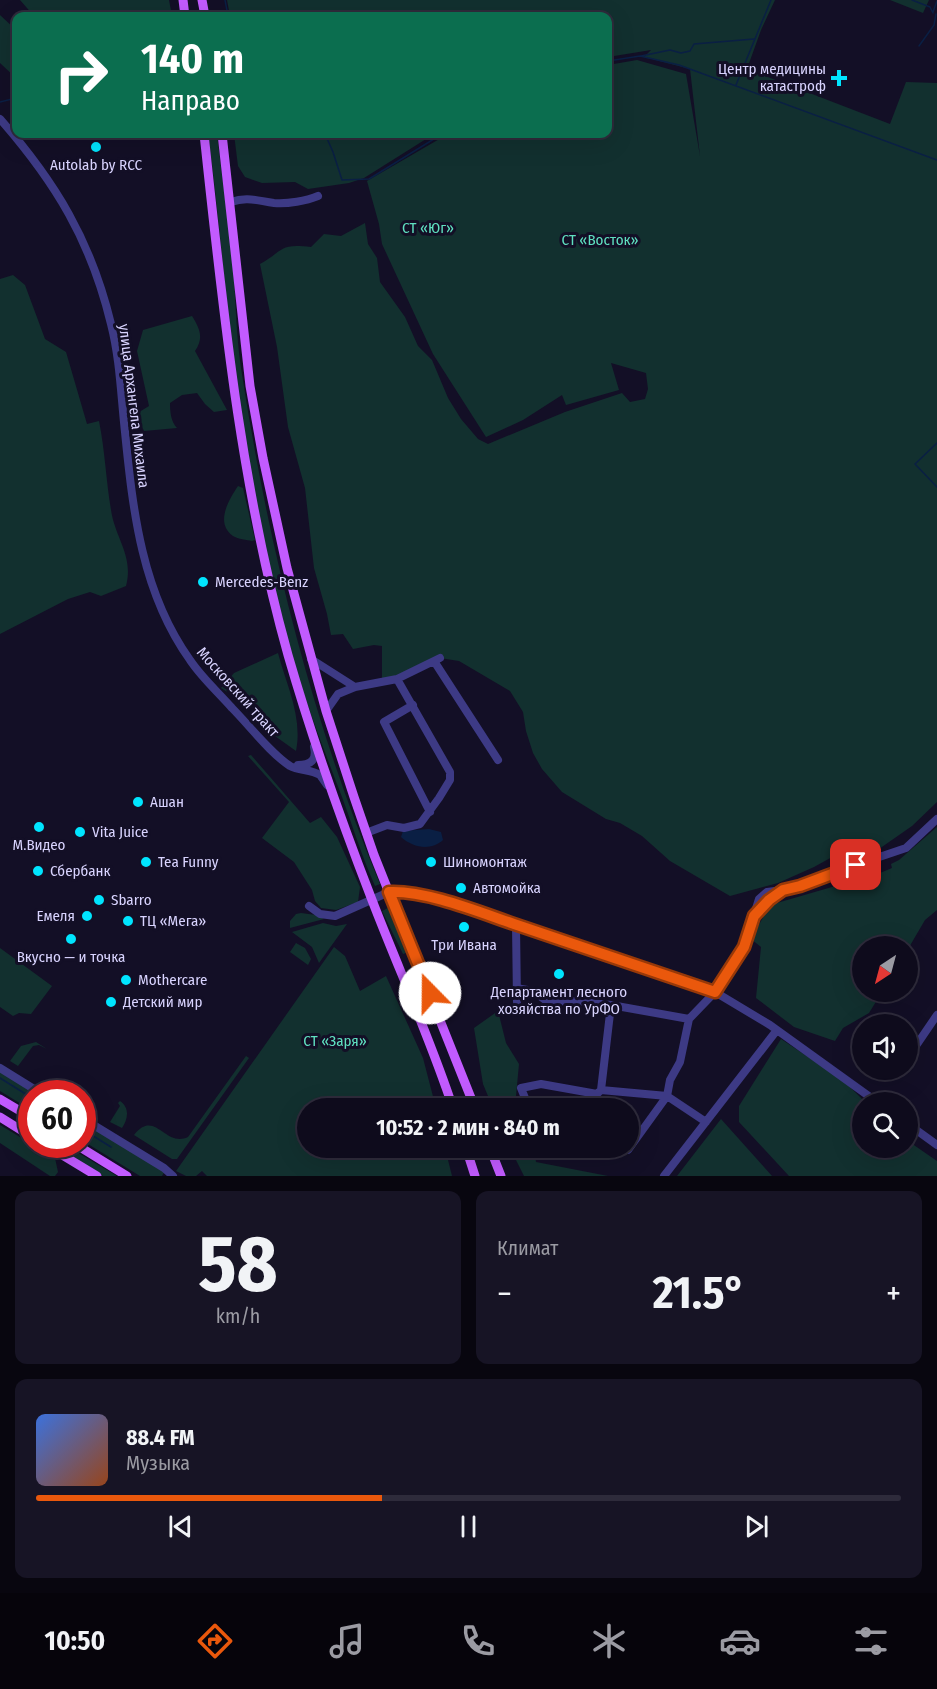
<!DOCTYPE html>
<html lang="ru">
<head>
<meta charset="utf-8">
<style>
	body { margin:0; font-family:"Fira Sans Condensed",sans-serif; background:#171425; color:#f1f3f6; height:100vh; display:flex; flex-direction:column; font-size:22px; white-space:nowrap }
	* { box-sizing:border-box; margin:0 }
	p { font-size:20px; color:#9b9ba3 }
	.icon { flex:none; width:33px; height:33px; fill:none; stroke:currentColor; stroke-width:2; stroke-linecap:round; stroke-linejoin:round }
	.map { position:relative; height:1176px; overflow:hidden }
	.drawer { display:flex; flex-direction:column; gap:15px; padding:15px; background:#08060f; flex:1 }
	.drawer>* { flex:none }
	.banner { position:absolute; left:12px; top:12px; width:600px; height:126px; border-radius:12px; box-shadow:0 6px 24px #0002,0 0 0 2px #2e2b3b; background:#0b6e4f; color:#fff; overflow:hidden }
	.needle { width:39px; rotate:216deg }
	.fabs { position:absolute; left:852px; top:936px; display:grid; gap:12px }
	.fabs a { display:grid; place-items:center; width:66px; height:66px; border-radius:50%; background:#0e0b1c; box-shadow:0 6px 24px #0002,0 0 0 2px #2e2b3b; font-size:30px }
	.speed { position:absolute; left:18px; top:1080px; display:flex; gap:12px; font-size:30px; font-weight:700; text-align:center }
	.speed>* { display:grid; place-content:center; width:78px; height:78px; border-radius:50%; background:#0e0b1c; box-shadow:0 6px 24px #0002,0 0 0 2px #2e2b3b; line-height:1 }
	.speed .limit { border:9px solid #d22; background:#fff; color:#111 }
	.pin { position:absolute; display:grid; place-items:center; width:51px; height:51px; color:#fff; margin:-26px; border-radius:12px; box-shadow:0 3px 9px #0006 }
	.me { position:absolute; width:66px; margin:-33px; rotate:338deg; stroke-linejoin:round; filter:drop-shadow(0 0 4px #0008) }
	.turn { display:flex; align-items:center; gap:21px; height:126px; padding:0 30px; font-size:27px }
	.turn .icon { width:78px; height:78px; stroke-width:2.5 }
	.turn b { display:block; font-size:42px; line-height:51px }
	.big { font-size:45px; font-weight:700; line-height:1.1 }
	.drawer .tile { flex:1; display:flex; flex-direction:column; justify-content:center; gap:9px; min-width:0; padding:0 21px; border-radius:12px; background:#171425 }
	.drawer .dial { align-items:center; gap:0 }
	.dial b { font-size:78px; line-height:1 }
	.song { display:flex; align-items:center; gap:18px }
	.cover { width:72px; height:72px; border-radius:9px; background:linear-gradient(135deg,hsl(220 70% 55%),hsl(20 70% 35%)) }
	.played { height:6px; border-radius:3px; background:linear-gradient(90deg,#ea580c 40%,#2e2b3b 40%) }
	.keys { display:flex; justify-content:space-around; direction:ltr }
	.heat { display:flex; justify-content:space-between; align-items:center; font-size:33px; direction:ltr }
	.drawer .tiles { flex:1; display:grid; gap:15px; grid-template-columns:1fr 1fr }
	.tile:last-child { grid-column:span 2 }
	.trip { position:absolute; left:297px; top:1098px; width:342px; height:60px; border-radius:30px; background:#0e0b1c; box-shadow:0 6px 24px #0002,0 0 0 2px #2e2b3b; font-weight:700; line-height:60px; text-align:center }
	.dock { display:flex; height:96px; justify-content:space-around; align-items:center; background:#06040b; color:#9b9ba3 }
	.dock .icon { width:42px; height:42px }
	.dock .active { color:#ea580c }
	.dock b { font-size:27px; color:#f1f3f6 }
	.map>svg:first-child { display:block }
	.green { fill:#12302f }
	.water { fill:#0a1f44 }
	.lines { fill:none; stroke-linecap:round; stroke-linejoin:round }
	.stream { stroke:#0a1f44; stroke-width:1.5 }
	.minor { stroke:#3d3a85; stroke-width:8 }
	.major { stroke:#c25bff; stroke-width:9 }
	.route-casing { stroke:#983908; stroke-width:15 }
	.route { stroke:#ea580c; stroke-width:10 }
	.poi-dot { fill:#00e5ff; stroke:#130f26; stroke-width:2 }
	.labels { text-anchor:middle; dominant-baseline:central; stroke-width:6; stroke-linejoin:round; paint-order:stroke }
	.poi-label { font-size:15px; fill:#d9d4ff; stroke:#130f26; text-anchor:start }
	.park-label { font-size:15px; fill:#5fe0c0; stroke:#130f26 }
	.street-label { font-size:15px; fill:#d9d4ff; stroke:#130f26 }
</style>
</head>
<body>
<div class="map">
<svg width="937" height="1176" viewBox="0 0 937 1176">
	<rect width="100%" height="100%" fill="#130f26"/>
	<path class="green" d="M20 0H169L172 16H34Z
		M227 0H775L761 30 747 69 890 124 906 82 937 83V802L912 826 879 849 843 851 814 867 778 883 730 896 670 861 642 836 620 823 606 819 562 792 542 769 533 753 526 731 523 712 510 691 459 661 440 658 382 681V646L374 645 353 649 343 634 331 635 327 614 314 568 305 488 288 427 277 347 260 264C284 251 278 243 311 247L324 234 341 236 365 223 368 244 377 258 380 282 405 317 418 346 432 360 448 398 461 419 478 439 488 444 565 412 622 393 630 402 645 399 648 389 646 373 611 363 619 390 566 405 562 395 523 420 486 437 433 354 382 244 379 224 367 181 448 134H608V65L637 60 686 74 700 156 690 69 644 57 651 50 608 57V16H230Z
		M890 0H929L923 13Z
		M0 15 16 30V78L0 63Z
		M208 134H217C222 179 229 223 233 269 236 302 236 335 241 368 268 545 311 719 380 884L375 886C362 857 353 827 342 797 322 745 302 693 287 639 265 558 250 473 238 390 225 305 220 219 208 134Z
		M234 134H434L364 178 349 183 308 189 295 182 262 183 245 177 238 166Z
		M13 275 25 285 45 339 66 352 87 424 99 421C105 451 106 480 111 510 115 538 134 556 126 586L101 596 90 592 68 599 0 634V279Z
		M192 316C200 329 204 338 195 351L227 410 214 412 205 404 197 393 182 395 170 403C170 412 171 422 177 428L144 431 136 414 149 406 137 351 143 330Z
		M238 486 243 488 255 540 252 541C247 540 238 539 233 536 214 523 230 498 238 486Z
		M278 653C286 684 303 717 296 751L275 736 251 707 221 688 234 673Z
		M251 755 310 823 321 817 337 837 360 887 358 902 336 910 321 908 315 901 312 890 294 862 262 838 289 802 248 756Z
		M937 827V910L925 920 908 949V946H862V992H882L869 1013 843 1028 835 1041 794 1027 756 998 761 947 751 939 770 905 832 887 878 870 880 873 892 868 891 864 899 860Z
		M388 908 406 953 403 954 382 911Z
		M301 913 316 915 324 919 290 928V921L296 914Z
		M323 923 336 926 347 924 319 963 312 947 292 932Z
		M296 943 305 948 311 959 308 965 290 952Z
		M334 947 345 956 360 991 386 976 423 1058 436 1108H308V1148H445L452 1176H207L202 1171 196 1176H186L176 1171Z
		M0 948 52 986 31 1014 19 1013 13 1016 0 1007Z
		M498 1011 506 1043 519 1064 516 1096 522 1108H493L483 1084 474 1028Z
		M781 1039 844 1081 865 1102H862V1148H908V1141L937 1161V1176H789L739 1122V1106Z
		M36 1042 47 1049 39 1045 33 1046 18 1066 10 1061 21 1046Z
		M246 1056 249 1058 177 1159H172L134 1135C155 1108 165 1148 188 1137Z
		M0 1072 36 1093 32 1094 31 1110 0 1091Z
		M120 1101C130 1108 128 1119 122 1128L110 1122 120 1106 118 1103Z
		M721 1119 772 1176H677Z
		M82 1121 165 1171 162 1176H140L83 1141Z
		M0 1125 55 1158 58 1172 55 1176H50L0 1143Z
		M51 1145H65L117 1176H103Z
		M510 1148H534L536 1162 608 1176H524Z"/>
	<path class="water" d="M429 829 441 832 443 840C431 851 413 848 401 837L403 831Z"/>
	<g class="lines">
		<path class="stream" d="M225 0 228 16
			M912 0 930 7 933 13
			M933 12 937 1
			M919 46 934 25 936 14
			M641 56 670 50 681 53 690 51 694 44 754 39
			M608 61 640 56 679 65 937 160
			M736 85 771 0
			M0 102 16 98
			M325 134 333 152 342 180 369 179 442 134
			M937 443 915 464 937 487
			M0 1078 32 1098
			M82 1129 111 1147"/>
		<path class="minor" d="M0 119C56 183 91 241 111 324 120 359 121 396 125 432 133 512 142 593 190 660 202 678 218 692 232 708 248 724 271 754 290 766 299 771 311 769 320 775L327 785
			M231 202C247 196 258 201 274 203 288 204 306 201 318 196
			M311 659 355 687
			M434 661 498 760
			M413 705 384 722 430 812
			M326 711 338 694 355 687 397 679 440 658
			M298 765C311 765 317 760 314 747
			M366 833 387 825 404 828 420 824 439 798 450 780V772L397 679
			M309 906 320 914 335 916 389 892 400 891 430 897 576 944 715 992 770 1025 877 1102
			M757 913 783 890 800 886 820 877 906 848 937 819
			M516 925 517 1002
			M516 988 533 991 548 1002 575 1001 611 1005 689 1019
			M909 1056 937 1015
			M0 1068 42 1094
			M601 1090 611 1005
			M529 1108 521 1088 541 1084 597 1094 601 1090 667 1096 706 1122
			M82 1118 164 1168 173 1176
			M908 1124 937 1145
			M619 1148 628 1150 667 1096 670 1080 680 1062 689 1019 715 992 744 947 759 899 767 892 783 890
			M664 1176 777 1030"/>
		<path class="major" d="M183 0 185 16
			M202 0 205 16
			M204 134C223 309 240 484 288 655 312 738 341 820 372 900 399 970 430 1038 453 1108
			M222 134 250 386 263 458 287 568 326 711 354 797 374 855 475 1108
			M0 1099 32 1118
			M0 1117 32 1137
			M44 1144 97 1176
			M75 1144 127 1176
			M466 1148 475 1176
			M490 1148 501 1176"/>
	</g>
	<g class="lines">
		<g class="route-casing">
			<path id="route" d="M430 993 389 892C425 890 479 912 514 924 581 947 648 969 715 992L744 947 754 916 769 900 783 890 800 886 856 865"/>
		</g>
		<use href="#route" class="route"/>
	</g>
	<g class="poi-dot">
		<path d="M836 69h6v6h6v6h-6v6h-6v-6h-6v-6h6z"/>
		<circle cx="96" cy="147" r="6"/>
		<circle cx="203" cy="582" r="6"/>
		<circle cx="138" cy="802" r="6"/>
		<circle cx="39" cy="827" r="6"/>
		<circle cx="80" cy="832" r="6"/>
		<circle cx="146" cy="862" r="6"/>
		<circle cx="431" cy="862" r="6"/>
		<circle cx="38" cy="871" r="6"/>
		<circle cx="461" cy="888" r="6"/>
		<circle cx="99" cy="900" r="6"/>
		<circle cx="87" cy="916" r="6"/>
		<circle cx="128" cy="921" r="6"/>
		<circle cx="464" cy="927" r="6"/>
		<circle cx="71" cy="939" r="6"/>
		<circle cx="559" cy="974" r="6"/>
		<circle cx="126" cy="980" r="6"/>
		<circle cx="111" cy="1002" r="6"/>
	</g>
	<g class="labels">
		<g class="poi-label">
			<text x="826" y="69" text-anchor="end">Центр медицины<tspan x="826" dy="17">катастроф</tspan></text>
			<text x="96" y="165" text-anchor="middle">Autolab by RCC</text>
			<text x="215" y="582">Mercedes-Benz</text>
			<text x="150" y="802">Ашан</text>
			<text x="92" y="832">Vita Juice</text>
			<text x="39" y="845" text-anchor="middle">М.Видео</text>
			<text x="158" y="862">Tea Funny</text>
			<text x="443" y="862">Шиномонтаж</text>
			<text x="50" y="871">Сбербанк</text>
			<text x="473" y="888">Автомойка</text>
			<text x="111" y="900">Sbarro</text>
			<text x="75" y="916" text-anchor="end">Емеля</text>
			<text x="140" y="921">ТЦ «Мега»</text>
			<text x="464" y="945" text-anchor="middle">Три Ивана</text>
			<text x="71" y="957" text-anchor="middle">Вкусно — и точка</text>
			<text x="138" y="980">Mothercare</text>
			<text x="559" y="992" text-anchor="middle">Департамент лесного<tspan x="559" dy="17">хозяйства по УрФО</tspan></text>
			<text x="123" y="1002">Детский мир</text>
		</g>
		<g class="park-label">
			<text x="428" y="228">СТ «Юг»</text>
			<text x="600" y="240">СТ «Восток»</text>
			<text x="335" y="1041">СТ «Заря»</text>
		</g>
		<g class="street-label">
			<text transform="translate(134 406) rotate(83)">улица Архангела Михаила</text>
			<text transform="translate(238 692) rotate(48)">Московский тракт</text>
		</g>
	</g>
</svg>
<div class="fabs">
<a><svg class="needle" viewBox="-14 -14 28 28"><path d="M0-13l5 13h-10z" fill="#e53935"/><path d="M0 13l5-13h-10z" fill="#9b9ba3"/></svg></a>
<a><svg class="icon" aria-label="sound" viewBox="0 0 24 24"><path d="M4 9h4l5-4v14l-5-4H4zM17 9q2 3 0 6"/></svg></a>
<a><svg class="icon" aria-label="search" viewBox="0 0 24 24"><circle cx="10" cy="10" r="6"/><path d="M15 15l6 6"/></svg></a>
</div>
<div class="speed"><div class="limit">60</div></div>
<div class="pin" style="left:856px;top:865px;background:#d93025"><svg class="icon" aria-label="arrive" viewBox="0 0 24 24"><path d="M6 21V4h12l-3 4 3 4H6"/></svg></div>
<svg class="me" style="left:430px;top:993px" viewBox="-20 -20 40 40"><circle r="19" fill="#fff"/><path d="M0-13L10 11 0 6-10 11z" fill="#ea580c"/></svg>
<div class="trip">10:52 · 2 мин · 840 m</div>
<div class="banner">
<div class="turn"><svg class="icon" aria-label="right" viewBox="0 0 24 24"><path d="M7 20v-9h11M14 6l5 5-5 5"/></svg><div><b>140 m</b>Направо</div></div>
</div>
</div>
<section class="drawer">
<div class="tiles">
<div class="tile dial"><b>58</b><p>km/h</p></div>
<div class="tile"><p>Климат</p>
<div class="heat"><a>−</a><b class="big">21.5°</b><a>+</a></div>
</div>
<div class="tile">
<div class="song"><i class="cover"></i><div><b>88.4 FM</b><p>Музыка</p></div></div>
<div class="played"></div>
<div class="keys"><svg class="icon" aria-label="previous" viewBox="0 0 24 24"><path d="M18 5L8 12l10 7zM5 5v14"/></svg><svg class="icon" aria-label="pause" viewBox="0 0 24 24"><path d="M8 5v14M16 5v14"/></svg><svg class="icon" aria-label="next" viewBox="0 0 24 24"><path d="M6 5l10 7-10 7zM19 5v14"/></svg></div>
</div>
</div>
</section>
<nav class="dock">
<b>10:50</b>
<svg class="icon active" aria-label="directions" viewBox="0 0 24 24"><path d="M12 3l9 9-9 9-9-9zM9 14v-3h6M13 9l2 2-2 2"/></svg>
<svg class="icon" aria-label="music" viewBox="0 0 24 24"><path d="M9 18V5l10-2v13"/><circle cx="6" cy="18" r="3"/><circle cx="16" cy="16" r="3"/></svg>
<svg class="icon" aria-label="phone" viewBox="0 0 24 24"><path d="M5 4h4l2 5-3 2q2 4 5 5l2-3 5 2v4C11 20 4 13 5 4z"/></svg>
<svg class="icon" aria-label="climate" viewBox="0 0 24 24"><path d="M12 3v18M4 7l16 10M4 17L20 7"/></svg>
<svg class="icon" aria-label="car" viewBox="0 0 24 24"><path d="M5 17H2v-5l4-1 3-4h7l3 4 3 1v5h-3M9 17h6M6 11h13"/><circle cx="7" cy="17" r="2"/><circle cx="17" cy="17" r="2"/></svg>
<svg class="icon" aria-label="filters" viewBox="0 0 24 24"><path d="M4 7h16M4 17h16"/><circle cx="9" cy="7" r="2"/><circle cx="15" cy="17" r="2"/></svg>
</nav>
</body>
</html>
